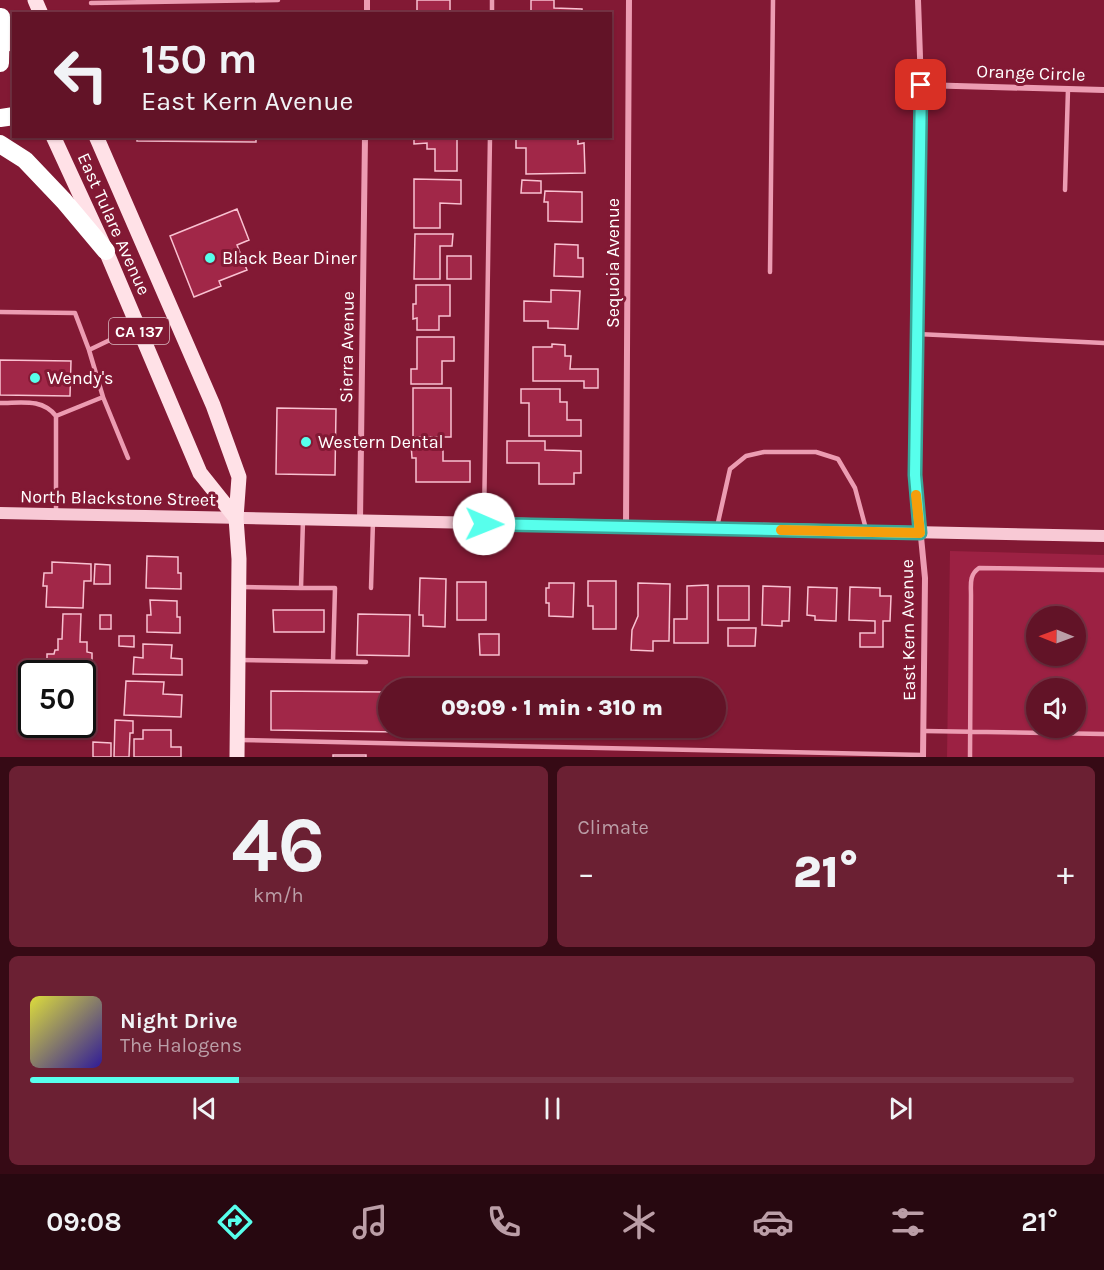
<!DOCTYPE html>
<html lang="en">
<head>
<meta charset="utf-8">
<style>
	body { margin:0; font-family:Karla,sans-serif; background:#6b2033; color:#f1f3f6; height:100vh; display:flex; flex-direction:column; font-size:22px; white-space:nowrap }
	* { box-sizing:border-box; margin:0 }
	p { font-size:20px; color:#bb9ea7 }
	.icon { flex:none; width:33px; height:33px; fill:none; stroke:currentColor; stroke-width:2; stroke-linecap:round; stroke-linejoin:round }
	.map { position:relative; height:757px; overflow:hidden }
	.drawer { display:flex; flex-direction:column; gap:9px; padding:9px; background:#360a15; flex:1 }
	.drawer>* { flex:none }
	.hud { position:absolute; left:12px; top:12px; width:600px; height:126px; border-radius:0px; box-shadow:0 2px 4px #0004,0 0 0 2px #763244; background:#621327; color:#f1f3f6; overflow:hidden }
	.needle { width:39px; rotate:271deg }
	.fabs { position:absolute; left:1026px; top:606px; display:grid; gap:12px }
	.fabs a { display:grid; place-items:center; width:60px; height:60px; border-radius:50%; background:#621327; box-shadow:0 2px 4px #0004,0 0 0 2px #763244; font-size:30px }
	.speed { position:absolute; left:18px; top:660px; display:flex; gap:12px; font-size:30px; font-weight:700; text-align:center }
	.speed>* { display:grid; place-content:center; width:78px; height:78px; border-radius:50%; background:#621327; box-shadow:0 2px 4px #0004,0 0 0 2px #763244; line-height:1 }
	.speed .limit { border:3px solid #111; border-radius:9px; background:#fff; color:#111 }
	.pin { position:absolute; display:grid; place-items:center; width:51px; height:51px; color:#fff; margin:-26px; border-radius:12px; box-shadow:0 3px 9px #0006 }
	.me { position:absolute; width:66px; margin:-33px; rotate:91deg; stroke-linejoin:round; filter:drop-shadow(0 0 4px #0008) }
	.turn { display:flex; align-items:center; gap:21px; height:126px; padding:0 30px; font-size:27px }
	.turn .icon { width:78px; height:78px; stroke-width:2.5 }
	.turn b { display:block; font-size:42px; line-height:51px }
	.big { font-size:45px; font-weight:800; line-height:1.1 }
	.drawer .widget { flex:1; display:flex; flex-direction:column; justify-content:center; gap:9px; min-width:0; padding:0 21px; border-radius:9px; background:#6b2033 }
	.drawer .dial { align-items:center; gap:0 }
	.dial b { font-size:78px; line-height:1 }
	.song { display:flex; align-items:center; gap:18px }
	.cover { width:72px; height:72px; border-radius:9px; background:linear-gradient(135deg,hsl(60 70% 55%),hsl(250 70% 35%)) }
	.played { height:6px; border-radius:3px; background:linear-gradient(90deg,#57ffec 20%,#763244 20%) }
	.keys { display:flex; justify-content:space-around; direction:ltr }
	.heat { display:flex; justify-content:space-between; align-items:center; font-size:33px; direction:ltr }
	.drawer .tiles { flex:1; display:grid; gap:9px; grid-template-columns:1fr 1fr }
	.widget:last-child { grid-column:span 2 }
	.trip { position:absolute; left:378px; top:678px; width:348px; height:60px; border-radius:30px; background:#621327; box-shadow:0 2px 4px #0004,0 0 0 2px #763244; font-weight:800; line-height:60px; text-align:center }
	.tab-bar { display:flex; height:96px; justify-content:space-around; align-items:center; background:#270810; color:#bb9ea7 }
	.tab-bar .icon { width:42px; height:42px }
	.tab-bar .active { color:#57ffec }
	.tab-bar b { font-size:27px; color:#f1f3f6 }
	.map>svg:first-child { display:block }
	.green { fill:#9c2143; fill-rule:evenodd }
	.building { fill:#a12748; stroke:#f9c1d1; stroke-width:1.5 }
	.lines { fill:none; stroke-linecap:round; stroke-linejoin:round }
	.lane { stroke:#ec9cb2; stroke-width:4.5 }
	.street { stroke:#ec9cb2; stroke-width:6 }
	.secondary { stroke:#f8c9d5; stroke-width:12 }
	.primary { stroke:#ffe1e7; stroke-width:15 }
	.highway { stroke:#fff; stroke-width:18 }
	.route-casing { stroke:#39a699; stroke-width:15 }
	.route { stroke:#57ffec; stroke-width:10 }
	.slow { stroke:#f59e0b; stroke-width:10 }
	.poi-dot { fill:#57ffec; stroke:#821934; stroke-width:2 }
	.labels { text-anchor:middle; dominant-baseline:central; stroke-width:6; stroke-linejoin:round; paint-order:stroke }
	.shield { fill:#821934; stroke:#dabac2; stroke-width:1.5 }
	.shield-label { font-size:16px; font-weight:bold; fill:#fff }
	.street-label { font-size:18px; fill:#fff; stroke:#821934 }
	.poi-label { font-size:18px; fill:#fff; stroke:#821934; text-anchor:start }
</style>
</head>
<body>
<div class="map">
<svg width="1104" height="757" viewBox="0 0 1104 757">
	<rect width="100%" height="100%" fill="#821934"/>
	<path class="green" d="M950 551 1104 555V757H947ZM1036 616H1076V656H1036ZM1036 688H1076V728H1036Z"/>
	<path class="building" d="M417 0H450V14H417Z
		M531 0H554V8L582 9V14H531Z
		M137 136H256V142L137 141Z
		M414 136H457V171H435V149H427V143L414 144Z
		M516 136 578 138V144L584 143 585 173 526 174V148H516Z
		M414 179 461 180V204L440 203V228H414Z
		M522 180 541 181V193H521Z
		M545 191 582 192V222L548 221V202H544Z
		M237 209 249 240 237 245 247 270 219 281 221 286 194 297 170 236Z
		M415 234H453L452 246H440V279H414Z
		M555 244 578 245V258H583V277L554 276Z
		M447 256H471V279H447Z
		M416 285H450V316H439V330H417V318L413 319V304H416Z
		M551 290 580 291 578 329 548 328V321H524V301L551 302Z
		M417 337H454V361H442V384H411V369H417Z
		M552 344 565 345V356H571L570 369H598V388H584V381H533V347H552Z
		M0 360 71 361 70 396 0 395Z
		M413 388H451V437H413Z
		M521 389H560V402H567V420H581V436H529V403H521Z
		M277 408 336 409 335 475 276 474Z
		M507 441H545V450L581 451V473H574V484H539V463H507Z
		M443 442V461H470V482H416V458H412L411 443Z
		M147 556 178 557V573H181V589L146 588Z
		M52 562 91 564V581H84L83 608 46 607 47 586H43L44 573H52Z
		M95 564 110 565V584H94Z
		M420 578 446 579 445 627 423 626V615H419Z
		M588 581H616V629H593V606H588Z
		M457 582H486V620H457Z
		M549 583H574L573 617 549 616V603H546V588H549Z
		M638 583 670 584 669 641H653V651L631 650 632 630 638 616Z
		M708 585V643H674V619H687V586Z
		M718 586H749V620H718Z
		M763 586 790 587 789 621H782V626L762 625Z
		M808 587 837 588 836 621 815 620V616L807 615Z
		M850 587 880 588V596H891L890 621H883V647H860V633H875V621L849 620Z
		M150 600 177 601V617H180V633L147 632V615H151Z
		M273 610H324V632H274Z
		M63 614H81L80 642H87V652L92 653V667L69 666V669H47V654H54L55 650H58V639H62Z
		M358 614 410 615 409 656 357 655Z
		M100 615H111V629H100Z
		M728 628H756L755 646H728Z
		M479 634H499V655H480Z
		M119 636H134V647L119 646Z
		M143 644 172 645 171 658 182 659V675L133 674 134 657 143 658Z
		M82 677H94V697H82Z
		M126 681 164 682 163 694 182 695 181 717 124 715Z
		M271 691 388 692V728H399L398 732 271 730Z
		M115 720 133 721V733H130L129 757H114Z
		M57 724H79V739L57 738Z
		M143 730H171V747H181V757H134V739H143Z
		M93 742 111 743V757H93Z
		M333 755H366V757H333Z"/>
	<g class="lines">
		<path class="lane" d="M91 3 278 0
			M492 14V0
			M1065 190 1068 89
			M770 272 773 0
			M0 312 75 313 89 350 103 397 56 416V514
			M917 334 1104 343
			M89 350 135 328
			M103 397 128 458
			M0 403C21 403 42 398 56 416
			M484 521 490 136
			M717 527 730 469 746 456 764 452H816L838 459 855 488 866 529
			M242 587 301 588 303 520
			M301 588H335L333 661
			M371 588 373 521
			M239 660 366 662
			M924 731 1104 734
			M239 740 923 755
			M970 757 971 595C971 584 969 575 979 568L1104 570"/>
		<path class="street" d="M918 0 921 85 915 475 925 578 923 757
			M367 14V0
			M921 85 1104 90
			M360 521 365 136
			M626 527 629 0"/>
		<path class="secondary" d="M0 513 1104 536"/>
		<path class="primary" d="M35 0 41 14
			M2 20 14 45
			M53 136 106 251 200 473 236 518
			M96 136 213 405 239 477 236 518 239 559 237 757"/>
		<path class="highway" d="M0 63 1 17
			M0 118 14 116
			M0 144 25 160 64 201 106 251"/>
	</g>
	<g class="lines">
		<g class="route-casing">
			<path id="route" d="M484 524 920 533 915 475 921 85"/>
		</g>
		<use href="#route" class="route"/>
		<path class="slow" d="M781 530 920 533 916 495"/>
	</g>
	<g class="poi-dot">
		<circle cx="210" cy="258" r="6"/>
		<circle cx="35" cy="378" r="6"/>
		<circle cx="306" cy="442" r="6"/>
	</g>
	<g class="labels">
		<rect class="shield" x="109" y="318" width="60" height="26" rx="4.5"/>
		<g class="shield-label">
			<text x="139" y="331">CA 137</text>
		</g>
		<g class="street-label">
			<text transform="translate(1031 73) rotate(2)">Orange Circle</text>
			<text transform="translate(114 224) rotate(66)">East Tulare Avenue</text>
			<text transform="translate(613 263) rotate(-90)">Sequoia Avenue</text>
			<text transform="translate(347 347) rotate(-89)">Sierra Avenue</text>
			<text transform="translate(118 498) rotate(1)">North Blackstone Street</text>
			<text transform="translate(908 630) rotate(-91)">East Kern Avenue</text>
		</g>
		<g class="poi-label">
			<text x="222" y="258">Black Bear Diner</text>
			<text x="47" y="378">Wendy's</text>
			<text x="318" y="442">Western Dental</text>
		</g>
	</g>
</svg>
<div class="fabs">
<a><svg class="needle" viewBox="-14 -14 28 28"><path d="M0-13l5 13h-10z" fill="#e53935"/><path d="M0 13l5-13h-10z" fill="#bb9ea7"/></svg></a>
<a><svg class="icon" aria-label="sound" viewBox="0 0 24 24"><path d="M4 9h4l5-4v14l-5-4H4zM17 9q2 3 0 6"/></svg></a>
</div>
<div class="speed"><div class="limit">50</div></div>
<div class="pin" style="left:921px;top:85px;background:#d93025"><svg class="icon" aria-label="arrive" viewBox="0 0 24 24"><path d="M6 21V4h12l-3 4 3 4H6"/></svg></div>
<svg class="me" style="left:484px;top:524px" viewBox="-20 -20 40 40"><circle r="19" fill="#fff"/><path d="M0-13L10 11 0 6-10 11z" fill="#57ffec"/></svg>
<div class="trip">09:09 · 1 min · 310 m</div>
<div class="hud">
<div class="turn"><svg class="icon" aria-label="left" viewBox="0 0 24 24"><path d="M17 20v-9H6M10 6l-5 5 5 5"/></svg><div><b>150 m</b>East Kern Avenue</div></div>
</div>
</div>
<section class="drawer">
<div class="tiles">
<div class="widget dial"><b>46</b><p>km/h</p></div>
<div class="widget"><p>Climate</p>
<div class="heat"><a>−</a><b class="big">21°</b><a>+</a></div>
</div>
<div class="widget">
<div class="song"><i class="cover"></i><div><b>Night Drive</b><p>The Halogens</p></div></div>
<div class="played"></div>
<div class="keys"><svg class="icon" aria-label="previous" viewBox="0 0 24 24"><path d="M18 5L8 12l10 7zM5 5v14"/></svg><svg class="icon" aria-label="pause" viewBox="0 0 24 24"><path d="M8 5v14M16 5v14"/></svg><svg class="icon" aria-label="next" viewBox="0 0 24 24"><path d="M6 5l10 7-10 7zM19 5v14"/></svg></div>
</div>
</div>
</section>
<nav class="tab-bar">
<b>09:08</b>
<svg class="icon active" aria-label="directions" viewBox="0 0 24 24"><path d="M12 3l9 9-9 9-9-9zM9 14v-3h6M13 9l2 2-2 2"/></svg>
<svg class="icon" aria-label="music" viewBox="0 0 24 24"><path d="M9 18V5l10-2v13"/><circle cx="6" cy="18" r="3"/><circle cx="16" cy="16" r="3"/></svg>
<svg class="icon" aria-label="phone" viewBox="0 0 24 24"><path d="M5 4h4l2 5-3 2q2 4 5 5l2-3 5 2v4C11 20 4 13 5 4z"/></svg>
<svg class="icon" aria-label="climate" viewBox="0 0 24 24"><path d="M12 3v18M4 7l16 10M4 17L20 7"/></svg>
<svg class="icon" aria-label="car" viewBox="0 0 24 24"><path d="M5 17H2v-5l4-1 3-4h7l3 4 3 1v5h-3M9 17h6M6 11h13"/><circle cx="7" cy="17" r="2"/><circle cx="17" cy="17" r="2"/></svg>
<svg class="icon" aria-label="filters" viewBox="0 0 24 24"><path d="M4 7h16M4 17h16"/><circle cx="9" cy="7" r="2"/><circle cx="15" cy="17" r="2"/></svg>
<b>21°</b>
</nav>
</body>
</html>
